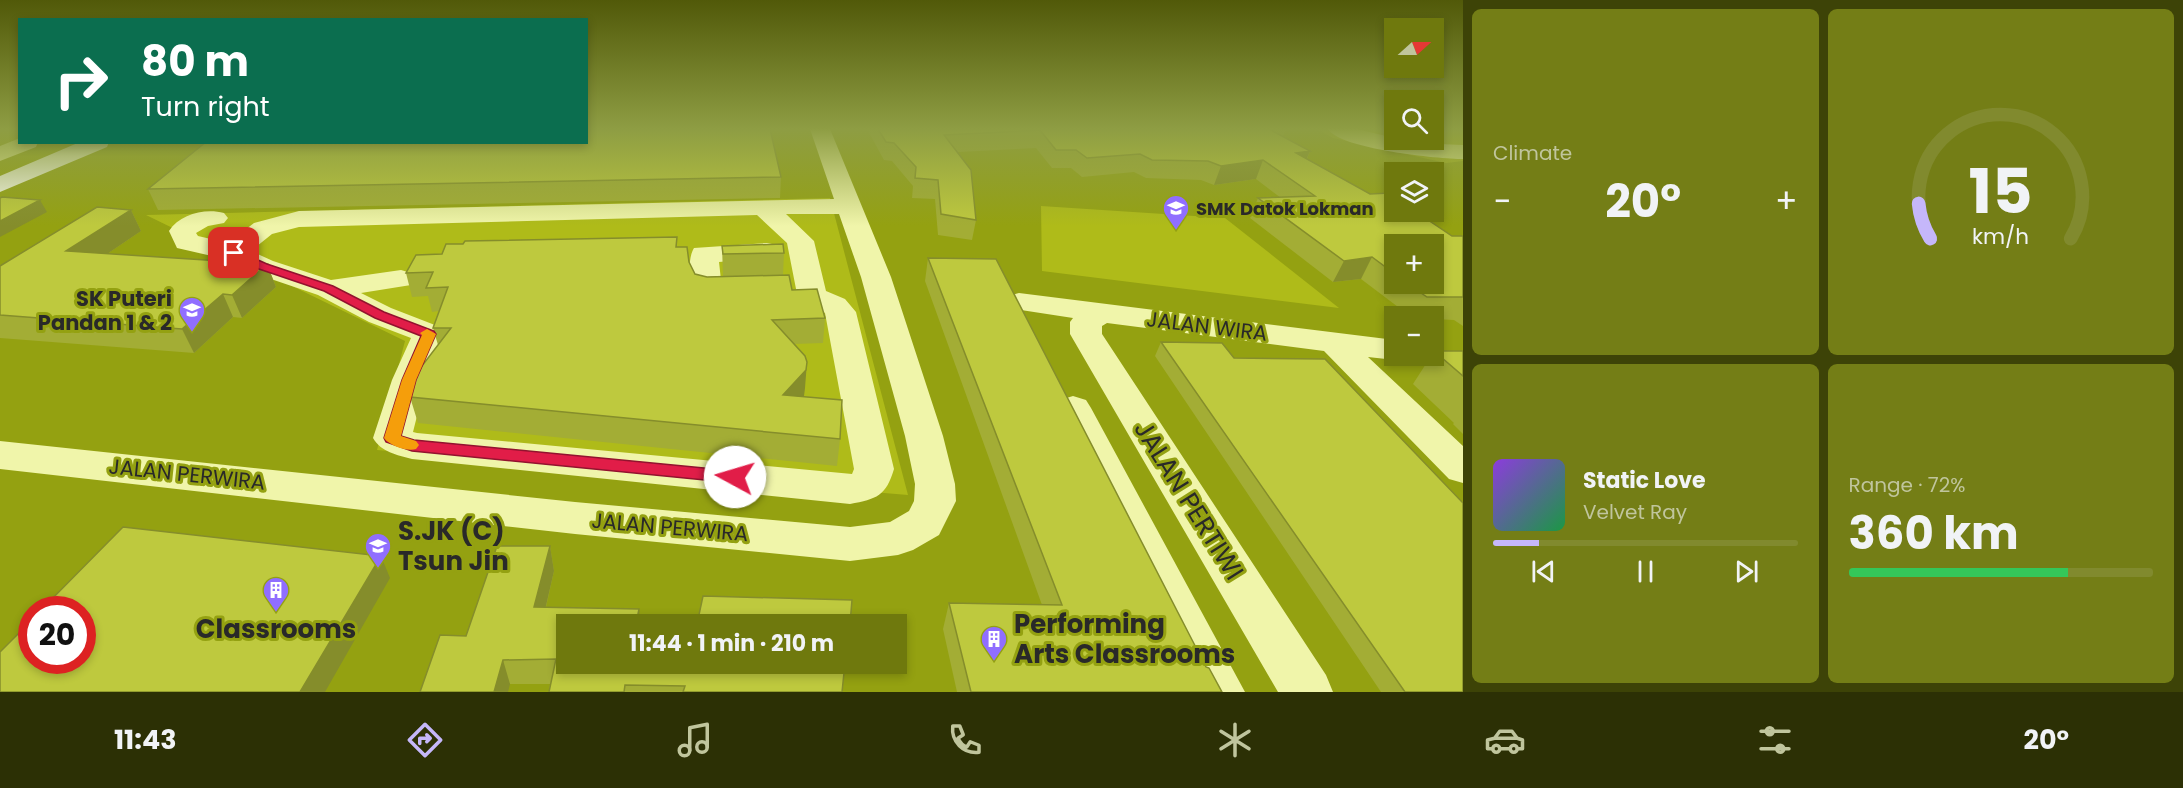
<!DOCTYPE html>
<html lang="en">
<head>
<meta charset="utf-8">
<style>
	body { margin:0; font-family:Poppins,sans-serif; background:#747e16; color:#f1f3f6; height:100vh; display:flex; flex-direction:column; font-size:22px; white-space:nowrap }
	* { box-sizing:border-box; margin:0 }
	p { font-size:20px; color:#c0c59d }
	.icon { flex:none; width:33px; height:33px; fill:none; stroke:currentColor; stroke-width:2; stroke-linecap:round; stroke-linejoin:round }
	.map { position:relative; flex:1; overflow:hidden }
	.sheet { display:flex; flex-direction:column; gap:9px; padding:9px; background:#3d4307; width:720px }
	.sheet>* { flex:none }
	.hud { position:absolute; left:18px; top:18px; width:570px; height:126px; border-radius:0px; box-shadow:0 3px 9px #0003; background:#0b6e4f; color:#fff; overflow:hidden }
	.needle { width:39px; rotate:69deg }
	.fabs { position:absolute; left:1384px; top:18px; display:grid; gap:12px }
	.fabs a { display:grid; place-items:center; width:60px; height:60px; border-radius:0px; background:#6f790d; box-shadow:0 3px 9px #0003; font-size:30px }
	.speed { position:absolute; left:18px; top:596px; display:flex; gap:12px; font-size:30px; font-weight:700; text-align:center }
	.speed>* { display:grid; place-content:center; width:78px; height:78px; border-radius:50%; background:#6f790d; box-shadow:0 3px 9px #0003; line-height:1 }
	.speed .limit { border:9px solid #d22; background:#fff; color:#111 }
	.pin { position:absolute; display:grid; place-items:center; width:51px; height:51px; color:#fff; margin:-26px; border-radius:12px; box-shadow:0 3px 9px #0006 }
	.me { position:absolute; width:66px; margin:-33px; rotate:276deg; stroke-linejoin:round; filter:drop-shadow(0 0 4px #0008) }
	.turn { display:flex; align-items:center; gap:21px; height:126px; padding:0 24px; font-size:27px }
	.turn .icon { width:78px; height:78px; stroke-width:2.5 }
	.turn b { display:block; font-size:42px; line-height:51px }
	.big { font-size:45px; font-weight:700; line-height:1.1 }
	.sheet .card { flex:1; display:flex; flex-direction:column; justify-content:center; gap:9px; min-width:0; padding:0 21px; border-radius:9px; background:#747e16 }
	.sheet .dial { align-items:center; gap:0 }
	.dial svg { height:156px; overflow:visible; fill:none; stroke:#818a2e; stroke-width:7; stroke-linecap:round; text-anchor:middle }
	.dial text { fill:#f1f3f6; stroke:none }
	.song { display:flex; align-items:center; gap:18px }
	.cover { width:72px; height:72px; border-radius:9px; background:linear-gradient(135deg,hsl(270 70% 55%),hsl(140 70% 35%)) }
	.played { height:6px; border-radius:3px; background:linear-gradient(90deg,#c5b7fa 15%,#818a2e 15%) }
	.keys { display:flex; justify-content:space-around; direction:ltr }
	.heat { display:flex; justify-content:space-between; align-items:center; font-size:33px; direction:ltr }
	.charge { height:9px; border-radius:4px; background:linear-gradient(90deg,#34c759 72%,#818a2e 0) }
	.sheet .tiles { flex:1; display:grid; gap:9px; grid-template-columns:repeat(2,1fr) }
	.trip { position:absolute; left:556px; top:614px; width:351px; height:60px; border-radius:0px; background:#6f790d; box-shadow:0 3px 9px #0003; font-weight:700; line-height:60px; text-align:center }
	.tab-bar { display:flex; height:96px; justify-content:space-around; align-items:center; background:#2c3005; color:#c0c59d }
	.tab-bar .icon { width:42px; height:42px }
	.tab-bar .current { color:#c5b7fa }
	.tab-bar b { font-size:27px; color:#f1f3f6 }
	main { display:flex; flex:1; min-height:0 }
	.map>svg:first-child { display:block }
	.green { fill:#afbb19 }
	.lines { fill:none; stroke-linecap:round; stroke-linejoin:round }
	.minor { fill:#f0f5aa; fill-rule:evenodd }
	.major { fill:#fefff8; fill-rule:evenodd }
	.wall { fill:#a3ad35; fill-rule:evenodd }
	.shaded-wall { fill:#858d2b }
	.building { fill:#bec93e; stroke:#858d2b; stroke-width:1.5 }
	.route { fill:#e11d48; stroke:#92132f; stroke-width:1.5 }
	.slow { fill:#f59e0b }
	.labels { text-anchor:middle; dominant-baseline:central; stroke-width:6; stroke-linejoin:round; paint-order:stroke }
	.far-poi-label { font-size:18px; font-weight:bold; fill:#292929; stroke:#94a111; text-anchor:start }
	.poi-label { font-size:21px; font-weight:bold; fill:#292929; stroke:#94a111; text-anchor:end }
	.street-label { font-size:21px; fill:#292929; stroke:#94a111 }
	.near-street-label { font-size:26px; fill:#292929; stroke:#94a111 }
	.near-poi-label { font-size:26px; font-weight:bold; fill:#292929; stroke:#94a111; text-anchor:start }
</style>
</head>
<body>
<main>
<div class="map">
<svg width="1463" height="692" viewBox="0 0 1463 692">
	<rect width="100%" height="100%" fill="#94a111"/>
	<path class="green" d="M1317 129H1395V140H1434V129H1463V161L1446 163 1333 138Z
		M830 198 908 495 377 450 405 341 146 215Z
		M1041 206 1225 218 1339 308 1042 271Z"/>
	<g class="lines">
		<path class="minor" d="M810 129H830L891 277 943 436 955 484 956 501 939 535 913 550 898 555 850 561 575 534 0 469V441L575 502 850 527 890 522 909 511 914 501 915 484 905 436 861 277 839 214H786L814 241 826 291 845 299 856 312 894 469C886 496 877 499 850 504L412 459C397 455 381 452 373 438L392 380 411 338 369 322 318 295 253 273 225 259 177 248 169 231C180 214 205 208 224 213L228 218 224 223 208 226 196 233 198 236 228 243 254 223 299 211 834 199ZM757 215 787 243 797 294 805 303 825 313 854 469 852 474 417 433 413 432 426 380 445 334 440 327 391 308 361 293 411 285 416 279 411 273 401 270 331 280 273 261 251 251 272 234 299 227Z
			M1328 129H1357L1415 143 1463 145V159C1439 159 1340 149 1328 129Z
			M20 138V142H38L36 147 0 161V146Z
			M767 243 777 245 781 251 777 257 719 262 721 280 750 283 754 289 750 295C733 300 713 300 696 295 689 285 687 259 694 248Z
			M1019 293 1395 340V356H1408L1395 360 1368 357 1463 446V483L1449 479 1324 351 1107 323 1102 326V334L1326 675 1333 692H1278L1070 334V322L1073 318 1008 308 1004 302 1008 296Z
			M1073 396 1086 400 1091 408 1245 692H1192L1055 408 1060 400Z"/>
		<path class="major" d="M80 142H109L107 147 0 192V176Z"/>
	</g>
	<path class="wall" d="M867 129H1286L1283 136 1310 151 1307 159 1370 194 1452 236H1463V326L1454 320 1434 319V316H1410L1361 279 1333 282 1250 218 1258 198H1281L1256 179 1214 185 1201 180 1146 178 1134 172 1082 177 1071 168H1052L1036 148 958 152 976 220 972 240 938 235 935 199 912 198 913 186 892 161 884 160ZM1395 244 1434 284H1395Z
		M781 177 780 198 158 210 148 189Z
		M131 210 141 231 107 254 267 264 276 287 242 318 233 317 194 353 0 338V266Z
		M677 237V247L689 262 695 274 707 277 723 276 722 246 784 253 783 275 792 290 825 318 823 343 794 344 805 388 803 397 840 439 837 466 418 423 410 397 438 345 433 328 439 311 432 312 428 296 412 297 406 273 442 254Z
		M928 258 1206 667 1222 692H957L943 629 949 603 1042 605 925 281Z
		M1161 342 1234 358 1463 692H1381L1155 356Z
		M1434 351H1463V434L1453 424 1454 423 1413 384 1431 356H1434Z
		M550 546 554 571 546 607 567 624 842 692H549L550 684H510L466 636Z"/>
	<path class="shaded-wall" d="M1310 151 1302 169 1296 153Z
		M1263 160 1256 179 1214 185 1221 166Z
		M40 200 47 212 0 237V221Z
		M131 210 141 231 79 273 66 251Z
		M1372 257 1361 279 1333 282 1344 261Z
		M267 264 276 287 242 318 232 295Z
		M223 294 233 317 194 353 182 329Z
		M807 362 805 388 804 396 782 421 783 395Z
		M550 546 554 571 540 632 534 607Z
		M381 556 390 578 325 692H300Z
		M639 609 640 624H636Z
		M503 660 510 684 508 692H494Z"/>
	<path class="building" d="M587 129H770L781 177 148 189 206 142H586Z
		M878 129H1269L1310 151 1296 153 1370 194 1389 193 1395 197V212H1416L1452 236H1463V297H1427L1408 284H1434V244H1395V274L1372 257 1344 261 1258 198 1315 196 1263 160 1221 166 1208 161 1152 160 1140 154 1087 158 1076 150H1056L1040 130 944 135 971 170 976 220 941 214 938 180 915 178 916 167 894 143 886 142Z
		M2 197 40 200 0 221V198Z
		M97 207 131 210 66 251 267 264 232 295 223 294 182 329 0 315V266Z
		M677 237 676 247H687L689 262 695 274 707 277 789 275 792 290 817 289 825 318 772 320 805 356 807 362 806 370 783 395 842 400 840 439 410 397 415 375 451 328H433L448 287 426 288 433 272 406 273 416 255 442 254 446 244H463L465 241Z
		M783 244 784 253 723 254 722 246Z
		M928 258 996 259 1206 667 1209 668 1222 692H971L949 603 1062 605Z
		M1161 342 1222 343 1234 358 1325 359 1463 503V692H1405Z
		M1434 351H1463V376Z
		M123 527 381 556 300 692H0V652L32 620V660H82V609H42Z
		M497 546H550L534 607 639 609 636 624H567V663H845L842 692H683L685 686 625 685 624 692H549L556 659 503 660 494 692H420L440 635 466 636Z
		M703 596 852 600 850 624H697Z"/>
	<linearGradient id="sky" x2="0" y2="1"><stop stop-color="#515909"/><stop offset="0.57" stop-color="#8e9d43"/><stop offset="1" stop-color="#8e9d43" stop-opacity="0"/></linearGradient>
	<rect width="1463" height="226" fill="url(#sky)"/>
	<path class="route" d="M234 249 267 264 333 286 384 312 434 331 436 334 416 380 401 436 414 440 735 471 740 473 743 477 740 482 735 483 412 451 386 442 384 438 402 380 421 336 375 318 324 291 259 269 230 255 229 253Z"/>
	<path class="slow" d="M427 329 436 334 416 380 401 436 416 441 419 445 416 449C407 452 390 446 384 438L402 380 422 335 420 333Z"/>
	<defs>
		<g id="school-pin" transform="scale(1.35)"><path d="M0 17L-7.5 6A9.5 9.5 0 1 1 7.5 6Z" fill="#906eff" stroke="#94a111"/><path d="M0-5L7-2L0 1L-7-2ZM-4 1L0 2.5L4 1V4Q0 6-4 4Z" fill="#fff"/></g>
		<g id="building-pin" transform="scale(1.35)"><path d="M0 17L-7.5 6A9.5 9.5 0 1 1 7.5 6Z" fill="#906eff" stroke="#94a111"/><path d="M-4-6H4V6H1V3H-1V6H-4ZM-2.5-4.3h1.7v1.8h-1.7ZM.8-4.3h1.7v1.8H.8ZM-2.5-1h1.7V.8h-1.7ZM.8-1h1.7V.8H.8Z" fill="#fff"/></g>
	</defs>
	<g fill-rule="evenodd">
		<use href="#school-pin" x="1176" y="208"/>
		<use href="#school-pin" x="192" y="310"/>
		<use href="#school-pin" x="378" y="546"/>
		<use href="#building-pin" x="276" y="590"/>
		<use href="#building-pin" x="994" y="639"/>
	</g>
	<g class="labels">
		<g class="far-poi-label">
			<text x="1196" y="208">SMK Datok Lokman</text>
		</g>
		<g class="poi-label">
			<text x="172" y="298">SK Puteri<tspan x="172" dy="24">Pandan 1 &amp; 2</tspan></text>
		</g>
		<g class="street-label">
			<text transform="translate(1207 326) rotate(7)">JALAN WIRA</text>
			<text transform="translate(187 474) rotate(6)">JALAN PERWIRA</text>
			<text transform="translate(670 527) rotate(5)">JALAN PERWIRA</text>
		</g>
		<g class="near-street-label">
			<text transform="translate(1189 500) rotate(58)">JALAN PERTIWI</text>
		</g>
		<g class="near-poi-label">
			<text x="398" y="531">S.JK (C)<tspan x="398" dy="30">Tsun Jin</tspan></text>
			<text x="1014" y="624">Performing<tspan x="1014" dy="30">Arts Classrooms</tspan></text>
			<text x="276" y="629" text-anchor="middle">Classrooms</text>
		</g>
	</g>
</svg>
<div class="fabs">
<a><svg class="needle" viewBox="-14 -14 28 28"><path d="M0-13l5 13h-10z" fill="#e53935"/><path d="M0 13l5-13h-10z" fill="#c0c59d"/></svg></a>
<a><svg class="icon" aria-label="search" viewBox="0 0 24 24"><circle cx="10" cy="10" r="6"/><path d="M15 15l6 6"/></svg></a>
<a><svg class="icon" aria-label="layers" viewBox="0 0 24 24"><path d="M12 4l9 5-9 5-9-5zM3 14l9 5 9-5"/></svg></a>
<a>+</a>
<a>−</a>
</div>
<div class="speed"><div class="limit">20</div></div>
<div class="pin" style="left:234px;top:253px;background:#d93025"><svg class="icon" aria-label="arrive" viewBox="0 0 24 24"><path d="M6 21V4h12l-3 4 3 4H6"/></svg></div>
<svg class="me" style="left:735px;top:477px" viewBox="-20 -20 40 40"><circle r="19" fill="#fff"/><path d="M0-13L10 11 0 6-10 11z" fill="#e11d48"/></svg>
<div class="trip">11:44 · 1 min · 210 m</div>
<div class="hud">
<div class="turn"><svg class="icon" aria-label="right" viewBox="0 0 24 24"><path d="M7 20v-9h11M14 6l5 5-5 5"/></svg><div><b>80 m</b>Turn right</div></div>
</div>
</div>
<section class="sheet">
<div class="tiles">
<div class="card"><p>Climate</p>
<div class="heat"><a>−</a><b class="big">20°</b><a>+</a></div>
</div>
<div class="card dial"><svg viewBox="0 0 100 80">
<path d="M14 69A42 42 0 1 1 86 69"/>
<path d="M14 69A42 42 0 0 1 8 51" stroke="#c5b7fa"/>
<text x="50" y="56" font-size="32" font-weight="700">15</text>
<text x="50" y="72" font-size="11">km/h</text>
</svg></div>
<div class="card">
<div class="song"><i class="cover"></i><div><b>Static Love</b><p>Velvet Ray</p></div></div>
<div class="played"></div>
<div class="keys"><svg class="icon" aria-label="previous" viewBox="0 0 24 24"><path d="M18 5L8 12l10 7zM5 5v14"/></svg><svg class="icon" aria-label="pause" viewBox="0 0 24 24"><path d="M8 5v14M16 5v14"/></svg><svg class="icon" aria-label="next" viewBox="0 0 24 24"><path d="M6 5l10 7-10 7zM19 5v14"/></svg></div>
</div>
<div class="card"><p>Range · 72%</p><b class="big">360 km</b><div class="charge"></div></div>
</div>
</section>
</main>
<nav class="tab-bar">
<b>11:43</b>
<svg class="icon current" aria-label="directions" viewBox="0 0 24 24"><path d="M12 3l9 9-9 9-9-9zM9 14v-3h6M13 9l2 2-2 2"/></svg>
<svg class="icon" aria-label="music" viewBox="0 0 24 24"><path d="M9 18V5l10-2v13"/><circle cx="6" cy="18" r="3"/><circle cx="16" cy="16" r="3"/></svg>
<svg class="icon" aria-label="phone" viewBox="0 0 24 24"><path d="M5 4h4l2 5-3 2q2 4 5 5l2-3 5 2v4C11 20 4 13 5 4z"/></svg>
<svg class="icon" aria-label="climate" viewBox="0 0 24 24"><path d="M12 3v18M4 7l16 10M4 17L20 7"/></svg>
<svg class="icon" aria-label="car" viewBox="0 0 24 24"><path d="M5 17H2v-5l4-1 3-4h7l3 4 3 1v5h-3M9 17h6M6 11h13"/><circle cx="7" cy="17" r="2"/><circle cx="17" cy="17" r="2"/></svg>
<svg class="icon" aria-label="filters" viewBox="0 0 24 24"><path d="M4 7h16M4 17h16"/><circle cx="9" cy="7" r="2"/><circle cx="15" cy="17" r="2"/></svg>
<b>20°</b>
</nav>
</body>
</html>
